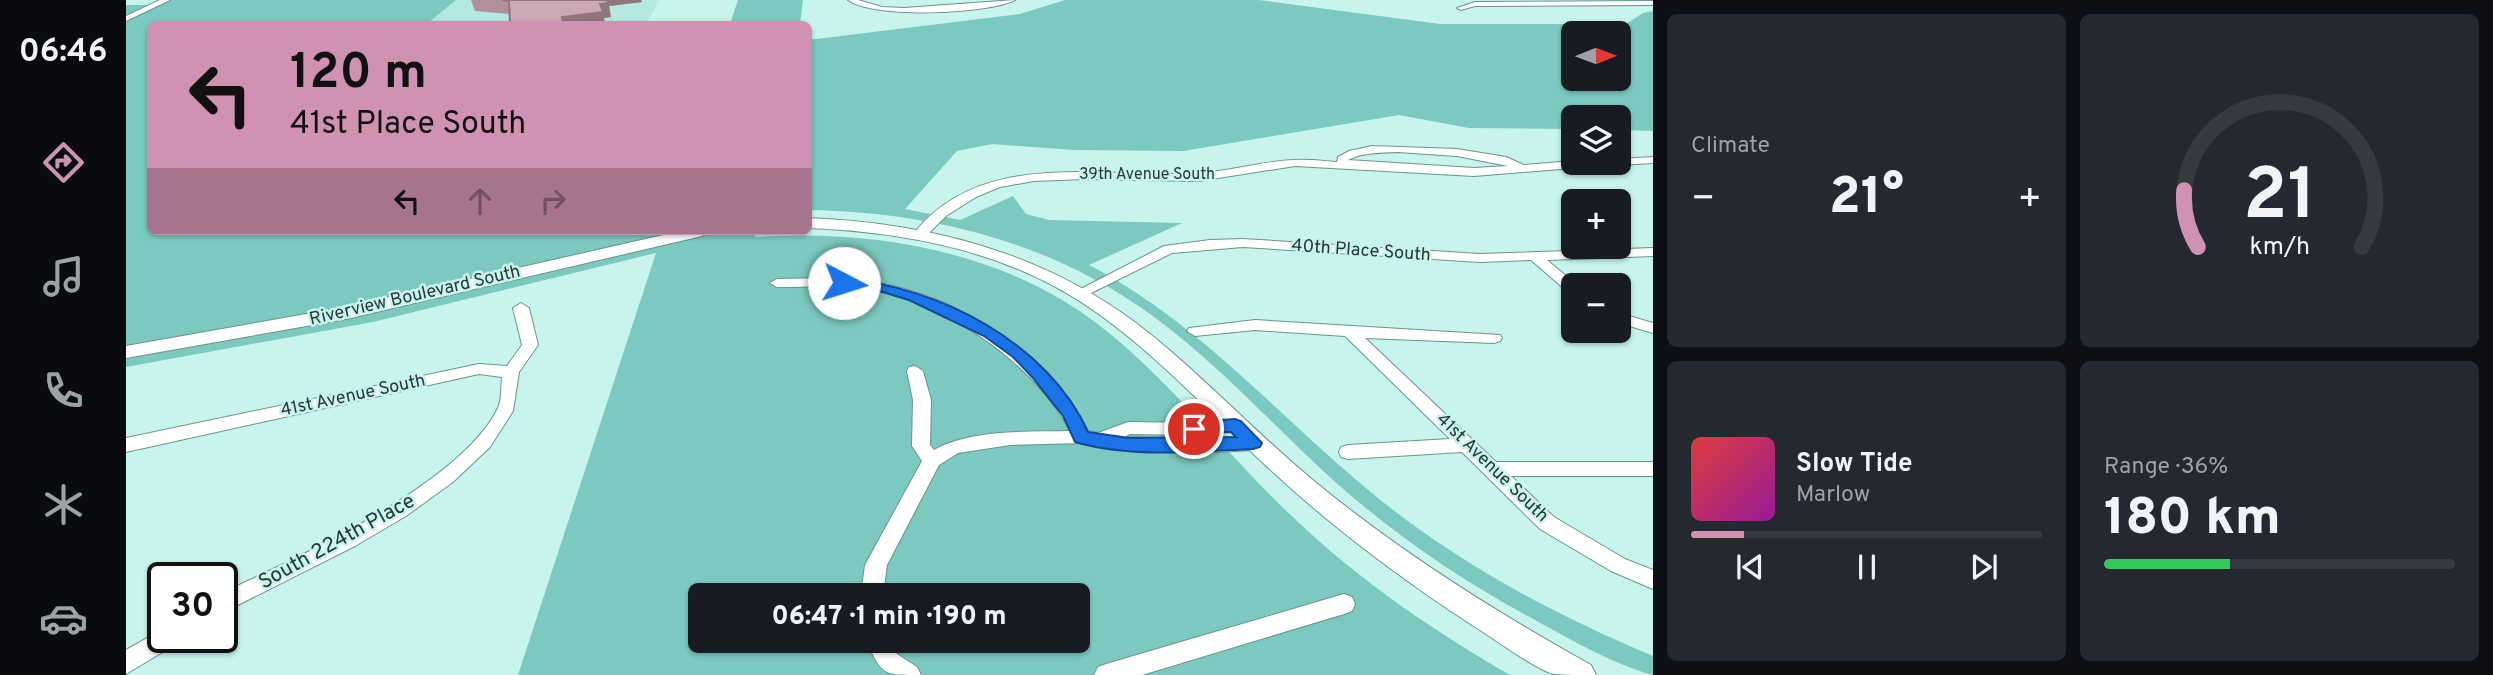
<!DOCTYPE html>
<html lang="en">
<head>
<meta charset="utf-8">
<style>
	body { margin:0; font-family:Overpass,sans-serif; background:#242831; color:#f1f3f6; height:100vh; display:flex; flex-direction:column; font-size:26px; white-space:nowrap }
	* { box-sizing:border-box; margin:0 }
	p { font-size:23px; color:#9ea1a6 }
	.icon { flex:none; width:38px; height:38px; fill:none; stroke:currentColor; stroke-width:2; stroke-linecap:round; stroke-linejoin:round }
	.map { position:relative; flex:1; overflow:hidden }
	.side { display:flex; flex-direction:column; gap:14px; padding:14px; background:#0d0f14; width:840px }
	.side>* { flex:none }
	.banner { position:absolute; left:21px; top:21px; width:665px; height:214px; border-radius:10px; box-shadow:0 2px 5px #0004; background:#d092b2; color:#111; overflow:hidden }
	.needle { width:46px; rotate:89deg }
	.controls { position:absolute; left:1435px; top:21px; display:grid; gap:14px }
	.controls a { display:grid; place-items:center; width:70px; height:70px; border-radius:10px; background:#171b24; box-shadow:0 2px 5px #0004; font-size:35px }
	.speed { position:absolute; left:21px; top:562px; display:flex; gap:14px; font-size:35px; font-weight:700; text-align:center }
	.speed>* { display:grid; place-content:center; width:91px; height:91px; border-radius:50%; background:#171b24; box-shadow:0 2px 5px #0004; line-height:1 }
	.speed .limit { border:4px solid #111; border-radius:10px; background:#fff; color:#111 }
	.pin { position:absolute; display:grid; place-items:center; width:60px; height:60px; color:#fff; margin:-30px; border:4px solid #fff; border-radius:50%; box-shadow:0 2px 7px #0007 }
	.me { position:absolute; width:77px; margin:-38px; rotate:95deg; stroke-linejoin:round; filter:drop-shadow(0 0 5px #0008) }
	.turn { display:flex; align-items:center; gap:24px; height:147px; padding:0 28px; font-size:32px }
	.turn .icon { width:91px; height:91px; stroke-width:2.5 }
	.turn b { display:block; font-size:49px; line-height:60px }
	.lanes { display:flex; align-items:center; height:66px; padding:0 28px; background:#0003; justify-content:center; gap:35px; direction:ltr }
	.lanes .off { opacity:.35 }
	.big { font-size:52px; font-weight:800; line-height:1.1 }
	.side .card { flex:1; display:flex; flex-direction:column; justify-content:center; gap:10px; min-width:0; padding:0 24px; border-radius:10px; background:#242831 }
	.side .dial { align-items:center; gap:0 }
	.dial svg { height:182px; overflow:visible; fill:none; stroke:#363941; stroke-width:7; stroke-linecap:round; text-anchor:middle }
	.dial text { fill:#f1f3f6; stroke:none }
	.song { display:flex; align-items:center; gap:21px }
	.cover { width:84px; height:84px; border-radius:10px; background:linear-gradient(135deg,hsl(0 70% 55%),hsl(300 70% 35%)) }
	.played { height:7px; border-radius:4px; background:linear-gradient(90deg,#d092b2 15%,#363941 15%) }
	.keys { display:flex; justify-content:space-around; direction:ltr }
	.heat { display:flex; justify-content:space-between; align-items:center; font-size:38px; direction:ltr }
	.charge { height:10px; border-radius:5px; background:linear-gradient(90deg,#34c759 36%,#363941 0) }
	.side .tiles { flex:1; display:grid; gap:14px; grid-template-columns:repeat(2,1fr) }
	.trip { position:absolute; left:562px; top:583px; width:402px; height:70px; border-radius:10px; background:#171b24; box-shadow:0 2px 5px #0004; font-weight:800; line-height:70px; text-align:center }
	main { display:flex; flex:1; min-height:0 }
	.tab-bar { display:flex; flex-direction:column; width:126px; justify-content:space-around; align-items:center; background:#090b0e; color:#9ea1a6 }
	.tab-bar .icon { width:49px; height:49px }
	.tab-bar .selected { color:#d092b2 }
	.tab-bar b { font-size:32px; color:#f1f3f6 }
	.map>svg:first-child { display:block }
	.built { fill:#b4e9e2 }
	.green { fill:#7cc9bf; fill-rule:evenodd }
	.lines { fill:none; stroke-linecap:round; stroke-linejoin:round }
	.minor-casing { stroke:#6a938d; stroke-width:2 }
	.tertiary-casing { stroke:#6a938d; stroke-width:2 }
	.minor { fill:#fff; fill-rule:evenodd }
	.tertiary { fill:#fff; fill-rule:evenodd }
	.wall { fill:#b0909a }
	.shaded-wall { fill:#90767d }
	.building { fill:#cda8b3; stroke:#90767d; stroke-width:2 }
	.route { fill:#1a73e8; stroke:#114b97; stroke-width:2 }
	.labels { text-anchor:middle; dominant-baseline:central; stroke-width:5; stroke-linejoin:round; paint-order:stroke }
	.far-street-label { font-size:16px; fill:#273836; stroke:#c8f4ee }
	.street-label { font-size:18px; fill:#273836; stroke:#c8f4ee }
	.near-street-label { font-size:21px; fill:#273836; stroke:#c8f4ee }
</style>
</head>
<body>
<main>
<nav class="tab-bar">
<b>06:46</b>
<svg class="icon selected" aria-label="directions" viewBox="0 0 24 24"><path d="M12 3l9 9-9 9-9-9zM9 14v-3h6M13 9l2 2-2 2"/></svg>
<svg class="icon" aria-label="music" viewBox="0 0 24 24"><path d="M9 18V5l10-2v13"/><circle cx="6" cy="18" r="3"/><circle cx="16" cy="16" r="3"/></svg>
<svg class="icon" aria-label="phone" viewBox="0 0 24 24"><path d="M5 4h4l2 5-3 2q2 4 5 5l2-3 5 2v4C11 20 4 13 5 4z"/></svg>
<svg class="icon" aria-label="climate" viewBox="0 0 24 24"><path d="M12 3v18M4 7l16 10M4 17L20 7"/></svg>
<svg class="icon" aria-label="car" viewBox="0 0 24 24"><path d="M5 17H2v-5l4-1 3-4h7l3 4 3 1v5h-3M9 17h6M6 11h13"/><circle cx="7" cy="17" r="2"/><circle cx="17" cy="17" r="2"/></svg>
</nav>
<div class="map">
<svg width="1527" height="675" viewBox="0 0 1527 675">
	<rect width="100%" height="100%" fill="#c8f4ee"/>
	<path class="built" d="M330 0H534L520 24H301Z"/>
	<path class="green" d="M39 0H330L301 24H24V231H629V237C752 229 885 252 983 333 1051 389 1106 460 1170 520 1234 581 1308 631 1384 675H392L530 253 247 322 0 367V5H29ZM574 595H952V640H574Z
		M612 0H677L674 24H604Z
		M939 0H1132L1314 24H1500L1517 13 1527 11V131L1493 130V117H1447V129L1343 128 1273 115 1057 151 948 150 866 144 831 151 779 209 834 220 887 196 900 214 923 220 1056 223 963 265C1070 321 1144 407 1235 484 1322 558 1422 612 1527 656V675C1487 665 1435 634 1398 614 1329 576 1265 532 1207 480 1141 420 1080 350 1005 301 909 238 796 212 683 210L682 40 894 14ZM1447 33H1493V79H1447Z"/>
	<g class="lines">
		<g class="minor-casing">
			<path id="minor" d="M34 0H44L0 21V16Z
				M722 0H732L756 7 778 8 889 0C862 14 747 19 722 0Z
				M1527 1V5L1349 6 1335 10 1331 8 1349 2Z
				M1246 146 1331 149 1380 157 1398 165 1447 161 1477 163 1471 166 1348 176 1169 166 1073 181 958 179 908 181 874 187 850 197 820 216 800 236H790L788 233C858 146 979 180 1074 173 1105 171 1137 161 1169 160 1182 159 1197 161 1211 162L1212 157 1223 151ZM1272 152 1331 156 1382 166 1348 168 1222 160C1237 152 1255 153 1272 152Z
				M1527 157V163L1493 165 1488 163H1493V159Z
				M1117 239 1354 254 1527 248V256L1421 260 1451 285H1447V293L1442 292 1405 260 1354 262 1117 247 1046 253 959 296H949L947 293 1038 246 1084 240Z
				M702 278C805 278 914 340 962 431L972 433 1002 422 1068 423 1109 419 1115 421 1118 425 1115 429 1068 435 1004 434 998 437 1074 439 1127 436 1133 438 1136 443 1133 448 1127 450 1074 453 1003 451 956 443 884 445 832 453 813 465 761 565 757 595H735L739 565 796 461 786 446 787 400 781 371 783 367 789 366 797 371 805 400 804 445 808 450C845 429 902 432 944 431 910 365 821 303 748 290 716 284 683 287 651 287L644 283 651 279Z
				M395 303 403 308 412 345 393 372 387 411 364 447 327 482 280 516 229 546 96 613V593C172 558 335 484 372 408 376 399 375 386 376 377L353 374 0 452V438L353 364 381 366 396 345 387 308Z
				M1493 313 1527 323V333L1493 323Z
				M1129 320 1374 335 1376 338 1374 341 1368 343 1239 338 1370 462H1527V476H1385L1428 517 1499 559 1527 570V589L1485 571 1414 529 1336 452 1222 459 1215 457 1213 452 1215 447 1222 445 1324 439 1219 336 1129 330 1069 336 1061 331 1063 328Z
				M1218 594 1226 597 1229 604 1226 611 1218 614 1016 675H968L972 667 980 664Z
				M37 629V637H53L50 644 0 674V650Z
				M740 640H764L771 654 791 667 795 675C756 675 756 675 740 640Z"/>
		</g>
		<g class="tertiary-casing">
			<path id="tertiary" d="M682 218C801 223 913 251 1010 323 1073 371 1127 431 1188 481 1274 552 1368 611 1465 665L1470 675C1457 675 1439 675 1427 674 1407 668 1366 637 1346 625 1277 580 1210 530 1149 474 1088 418 1033 355 964 308 881 251 781 232 682 228Z
				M555 231H584L576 236 220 319 0 358V346L220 307Z"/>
		</g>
		<use href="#minor" class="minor"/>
		<use href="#tertiary" class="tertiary"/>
	</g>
	<path class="wall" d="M345 0H515L516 2 483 6 485 17 478 18 479 24H384L383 14 349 11Z"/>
	<path class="shaded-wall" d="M479 0H515L516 2 483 6 485 17 478 18 479 24H438L436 17 474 4Z"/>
	<path class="building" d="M376 0H481L482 3 474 4 477 12 436 17 437 22 429 23V24H390V23L384 24 383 1Z"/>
	<path class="route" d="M718 279C812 286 922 343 962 432L1003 438 1110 437 1105 432 1061 433 1059 429 1061 424 1068 422 1109 419 1115 421 1136 443 1134 447 1127 449C1069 452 1005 458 949 442L937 416 906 377 887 357 858 336 783 300 750 290 712 286 710 283 712 280Z"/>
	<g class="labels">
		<g class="far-street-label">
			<text x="1021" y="175">39th Avenue South</text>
		</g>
		<g class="street-label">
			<text transform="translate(1235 251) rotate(4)">40th Place South</text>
			<text transform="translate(289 296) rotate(-13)">Riverview Boulevard South</text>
			<text transform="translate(227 396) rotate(-12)">41st Avenue South</text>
			<text transform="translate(1366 468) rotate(44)">41st Avenue South</text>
		</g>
		<g class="near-street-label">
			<text transform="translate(211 542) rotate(-29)">South 224th Place</text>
		</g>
	</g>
</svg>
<div class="controls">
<a><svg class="needle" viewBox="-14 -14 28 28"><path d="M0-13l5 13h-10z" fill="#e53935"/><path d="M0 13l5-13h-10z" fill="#9ea1a6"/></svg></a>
<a><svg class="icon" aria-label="layers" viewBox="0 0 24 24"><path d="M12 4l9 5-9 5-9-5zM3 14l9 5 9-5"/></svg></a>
<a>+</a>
<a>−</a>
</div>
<div class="speed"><div class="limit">30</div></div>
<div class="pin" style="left:1068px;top:429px;background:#d93025"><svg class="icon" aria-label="arrive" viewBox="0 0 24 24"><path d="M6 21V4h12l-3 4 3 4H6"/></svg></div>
<svg class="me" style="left:718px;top:283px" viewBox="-20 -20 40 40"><circle r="19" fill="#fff"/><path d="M0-13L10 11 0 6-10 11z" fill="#1a73e8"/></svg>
<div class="trip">06:47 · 1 min · 190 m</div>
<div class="banner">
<div class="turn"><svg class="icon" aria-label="left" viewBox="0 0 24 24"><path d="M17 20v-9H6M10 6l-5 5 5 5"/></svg><div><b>120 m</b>41st Place South</div></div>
<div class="lanes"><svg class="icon" aria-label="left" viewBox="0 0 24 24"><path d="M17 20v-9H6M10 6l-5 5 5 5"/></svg><svg class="icon off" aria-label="ahead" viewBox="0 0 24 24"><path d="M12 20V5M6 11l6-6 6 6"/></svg><svg class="icon off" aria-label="right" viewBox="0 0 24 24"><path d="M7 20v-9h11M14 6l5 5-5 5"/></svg></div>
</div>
</div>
<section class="side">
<div class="tiles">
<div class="card"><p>Climate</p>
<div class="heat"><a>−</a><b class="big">21°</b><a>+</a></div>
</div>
<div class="card dial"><svg viewBox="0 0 100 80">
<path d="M14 69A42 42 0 1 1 86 69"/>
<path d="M14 69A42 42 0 0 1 8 44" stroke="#d092b2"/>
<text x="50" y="56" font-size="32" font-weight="700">21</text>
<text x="50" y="72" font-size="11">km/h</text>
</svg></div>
<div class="card">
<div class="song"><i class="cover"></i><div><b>Slow Tide</b><p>Marlow</p></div></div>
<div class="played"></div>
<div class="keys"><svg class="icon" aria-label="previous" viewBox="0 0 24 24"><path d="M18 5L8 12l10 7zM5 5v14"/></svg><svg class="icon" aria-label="pause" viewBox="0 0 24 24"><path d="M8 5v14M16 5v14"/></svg><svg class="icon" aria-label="next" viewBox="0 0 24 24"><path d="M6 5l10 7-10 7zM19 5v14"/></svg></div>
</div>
<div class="card"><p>Range · 36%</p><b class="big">180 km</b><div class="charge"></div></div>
</div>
</section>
</main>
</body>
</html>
